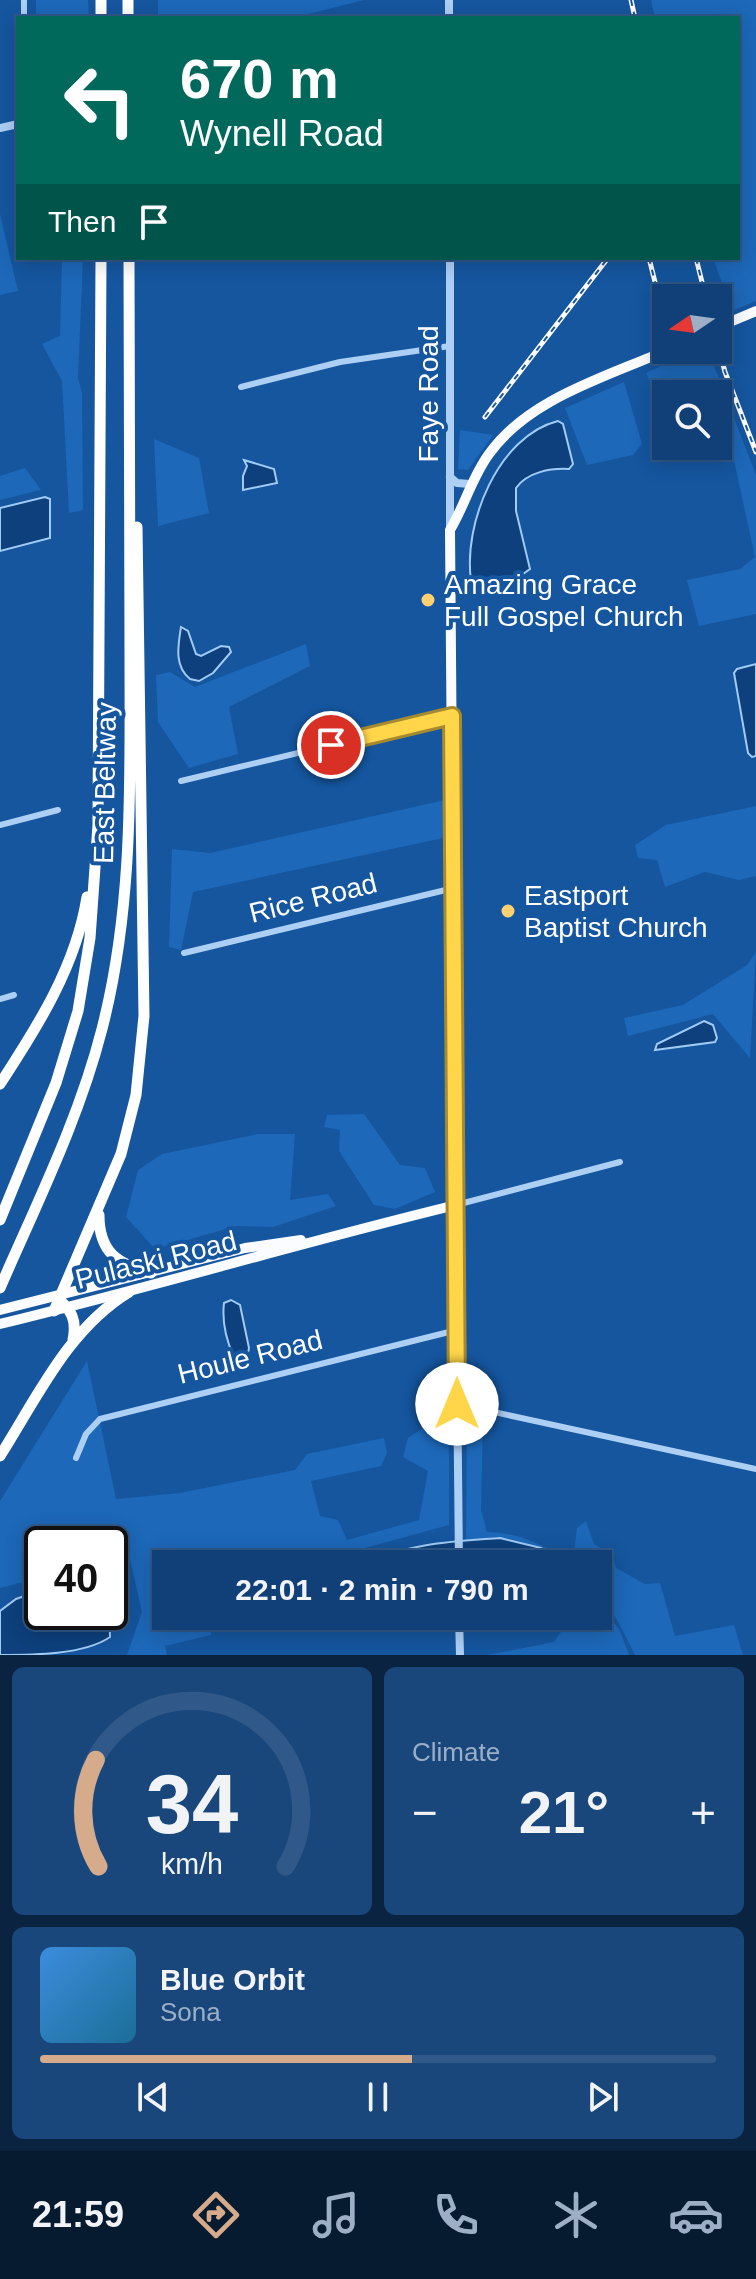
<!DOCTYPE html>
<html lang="en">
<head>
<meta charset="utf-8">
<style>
	body { margin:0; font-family:Helvetica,sans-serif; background:#19477c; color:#f1f3f6; height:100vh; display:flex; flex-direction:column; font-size:30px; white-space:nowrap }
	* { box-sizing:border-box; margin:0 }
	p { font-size:26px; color:#9cafc6 }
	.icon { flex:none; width:44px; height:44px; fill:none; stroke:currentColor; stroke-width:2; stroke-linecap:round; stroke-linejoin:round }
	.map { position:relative; height:1655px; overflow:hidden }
	.details { display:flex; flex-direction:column; gap:12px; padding:12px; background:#092341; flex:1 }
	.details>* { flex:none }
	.hud { position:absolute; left:16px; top:16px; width:724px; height:244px; border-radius:0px; box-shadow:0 4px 20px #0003,0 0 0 2px #305989; background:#00695c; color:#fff; overflow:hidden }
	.needle { width:52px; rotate:257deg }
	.controls { position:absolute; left:652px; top:284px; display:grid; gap:16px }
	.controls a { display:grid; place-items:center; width:80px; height:80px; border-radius:0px; background:#104077; box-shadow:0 4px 20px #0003,0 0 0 2px #305989; font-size:40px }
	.speed { position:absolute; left:24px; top:1526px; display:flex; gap:16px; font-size:40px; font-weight:700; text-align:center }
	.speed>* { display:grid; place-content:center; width:104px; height:104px; border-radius:50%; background:#104077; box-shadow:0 4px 20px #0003,0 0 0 2px #305989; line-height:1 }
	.speed .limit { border:4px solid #111; border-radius:12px; background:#fff; color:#111 }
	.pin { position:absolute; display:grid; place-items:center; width:68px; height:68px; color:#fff; margin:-34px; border:4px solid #fff; border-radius:50%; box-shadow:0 2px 8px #0007 }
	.me { position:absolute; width:88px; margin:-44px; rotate:0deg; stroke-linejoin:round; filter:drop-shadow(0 0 6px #0008) }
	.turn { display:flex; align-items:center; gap:28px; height:168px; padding:0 32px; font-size:36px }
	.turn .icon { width:104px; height:104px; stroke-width:2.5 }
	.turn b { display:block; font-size:56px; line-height:68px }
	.then { display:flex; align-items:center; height:76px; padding:0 32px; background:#0003; gap:16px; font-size:30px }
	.big { font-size:60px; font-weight:600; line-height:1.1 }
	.details .card { flex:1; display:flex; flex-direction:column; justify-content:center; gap:12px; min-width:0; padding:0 28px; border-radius:12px; background:#19477c }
	.details .dial { align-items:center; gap:0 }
	.dial svg { height:208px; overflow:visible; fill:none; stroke:#305989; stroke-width:7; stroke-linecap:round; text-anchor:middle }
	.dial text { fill:#f1f3f6; stroke:none }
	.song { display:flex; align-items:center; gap:24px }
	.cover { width:96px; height:96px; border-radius:12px; background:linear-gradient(135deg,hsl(210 70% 55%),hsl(200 70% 35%)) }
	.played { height:8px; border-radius:4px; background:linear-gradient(90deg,#d6ab8b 55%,#305989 55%) }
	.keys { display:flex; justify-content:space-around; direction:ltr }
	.heat { display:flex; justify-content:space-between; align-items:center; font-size:44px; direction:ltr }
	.details .tiles { flex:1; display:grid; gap:12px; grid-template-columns:1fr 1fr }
	.card:last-child { grid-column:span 2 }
	.trip { position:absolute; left:152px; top:1550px; width:460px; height:80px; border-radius:0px; background:#104077; box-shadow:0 4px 20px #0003,0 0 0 2px #305989; font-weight:600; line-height:80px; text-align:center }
	.tab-bar { display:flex; height:128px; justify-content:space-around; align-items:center; background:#061a30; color:#9cafc6 }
	.tab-bar .icon { width:56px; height:56px }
	.tab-bar .active { color:#d6ab8b }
	.tab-bar b { font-size:36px; color:#f1f3f6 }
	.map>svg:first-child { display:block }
	.green { fill:#1d68b9 }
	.water { fill:#0d407c; stroke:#a0cbf6; stroke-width:2 }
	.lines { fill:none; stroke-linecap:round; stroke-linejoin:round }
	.river { stroke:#0d407c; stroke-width:12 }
	.minor { stroke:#adcff4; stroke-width:6 }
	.tertiary { stroke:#adcff4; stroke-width:8 }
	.primary { stroke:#fafcff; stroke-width:10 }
	.motorway { stroke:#fff; stroke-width:11 }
	.rail-casing { stroke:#fff; stroke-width:5 }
	.rail { stroke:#15569f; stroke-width:2; stroke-dasharray:6; stroke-linecap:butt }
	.route-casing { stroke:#a68a30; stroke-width:20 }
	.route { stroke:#ffd54a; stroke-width:14 }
	.poi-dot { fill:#ffd170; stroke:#15569f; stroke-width:3 }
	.labels { text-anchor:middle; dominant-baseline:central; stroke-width:8; stroke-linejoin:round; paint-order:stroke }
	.street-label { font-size:28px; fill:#fff; stroke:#15569f }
	.poi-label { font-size:28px; fill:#fff; stroke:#15569f; text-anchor:start }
</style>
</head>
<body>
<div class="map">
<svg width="756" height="1655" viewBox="0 0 756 1655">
	<rect width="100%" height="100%" fill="#15569f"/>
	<path class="green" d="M36 0H88L89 18H36Z
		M158 0H364L293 18H158Z
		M651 0H756V301L732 311 713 258H738V18H655Z
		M0 214 18 291 0 295Z
		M62 258H83L78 378 82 393 83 510 69 513 62 381 42 344 60 336Z
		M697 350H708L756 475V614L699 626 687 580 740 569 755 557 728 433 718 435V394H666V415L646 373Z
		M624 382 642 444 633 455 587 465 565 408Z
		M460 430 493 435 468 470 458 469Z
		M154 439 199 458 209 513 158 526Z
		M25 468 41 490 0 500V476Z
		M306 644 310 666 229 707 238 754 189 768 158 722 156 675 170 672 195 687Z
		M445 800 443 838 193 892 181 950 169 947 172 849 210 853Z
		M756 806V876L739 880 705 872 665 887 657 860 638 858 635 845 666 825Z
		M756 952 750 1058 713 1014 628 1036 624 1018 683 1005 747 965Z
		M364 1114 400 1165 425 1168 435 1192 395 1209 374 1205 339 1151 340 1130 324 1127 327 1115Z
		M258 1134H295L290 1200 328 1194 336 1206 273 1227 237 1226 155 1249 126 1217 138 1170 162 1154Z
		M87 1361 116 1499 180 1493 295 1470 307 1454 384 1438 387 1453 381 1466 311 1481 320 1516 338 1520 347 1540 419 1520 428 1471 403 1457 408 1438 435 1420 439 1386 449 1365V1525L339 1555 330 1564H166V1616H209L211 1635 165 1646 167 1655H127L142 1612 129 1555 110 1559V1544H42V1577L0 1588V1501Z
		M483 1420 481 1510 487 1532C515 1532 541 1543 564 1559L574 1554 577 1528 586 1521 594 1544 612 1555 616 1568 645 1584 660 1583 675 1636 734 1625 743 1655H635L617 1620 598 1591V1564H561L541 1548 466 1543 467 1421Z
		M598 1601 620 1631 629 1655H487L554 1642 572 1616H598Z"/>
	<path class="water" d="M558 421 563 424 573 464 569 469C551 468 527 472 516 488V511L530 569 520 576 471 580C463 524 498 436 558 421Z
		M244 460 274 469 277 483 243 490V476L247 466Z
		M45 497 50 499V538L0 551V508Z
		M181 627 188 631 196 654 201 656 221 646 229 647 231 652 213 673 199 681 190 679C174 666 178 646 181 627Z
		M756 664V756L752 757 748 753 734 673 737 669Z
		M704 1021 713 1025 717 1038 715 1042 655 1050 657 1044Z
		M231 1300 240 1305 249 1348 248 1353 240 1358 233 1355C226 1339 222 1320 224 1303Z
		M500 1538 541 1548 561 1564C551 1564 551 1560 543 1557 527 1549 510 1560 491 1549L402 1564H371C399 1543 464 1541 500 1538Z
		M42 1590V1612H109L110 1637C84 1655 32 1655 0 1655V1611L16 1599Z"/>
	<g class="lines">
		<path class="river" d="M218 1618 228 1616"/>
		<path class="minor" d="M24 18V0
			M241 387 340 362 450 346
			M181 781 452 716
			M0 825 58 810
			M184 953 454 888
			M0 999 14 995
			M456 1205 620 1162
			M457 1404 756 1469
			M76 1458 86 1434 100 1419 457 1330"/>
		<path class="tertiary" d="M449 0V18
			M0 128 18 124
			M450 258V529
			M450 477 457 483 470 484
			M456 1276 459 1564
			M459 1616 460 1655"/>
		<path class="primary" d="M718 327 756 311
			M456 1276 450 530C465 505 472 477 489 454 529 398 607 377 667 350
			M0 1310 245 1248 301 1240
			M0 1324C153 1287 303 1242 456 1205"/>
		<path class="motorway" d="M101 0V18
			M128 18V0
			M0 1084C38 1026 76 966 87 897
			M99 1215C99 1253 118 1264 151 1273
			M0 1220 56 1083 78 1011 90 938 98 825 101 258
			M0 1288C37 1203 79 1119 102 1029 134 905 130 778 130 651 129 520 129 389 129 258
			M56 1297C72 1310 77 1320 73 1340
			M54 1311 121 1154 136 1095 144 1016 137 527
			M0 1456C37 1398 68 1329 129 1292"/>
		<g class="rail-casing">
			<path id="rail" d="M631 0 635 18
				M649 258 666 326
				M696 258 706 298
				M718 346 725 372 756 452
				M485 417 608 258"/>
		</g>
		<use href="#rail" class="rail"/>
	</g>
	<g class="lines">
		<g class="route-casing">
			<path id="route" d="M331 745 452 716 457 1404"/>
		</g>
		<use href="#route" class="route"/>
	</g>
	<g class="poi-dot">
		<circle cx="428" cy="600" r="8"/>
		<circle cx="508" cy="911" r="8"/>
	</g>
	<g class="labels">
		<g class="street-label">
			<text transform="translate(428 394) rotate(-90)">Faye Road</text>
			<text transform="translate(105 783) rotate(-89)">East Beltway</text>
			<text transform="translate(313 898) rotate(-14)">Rice Road</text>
			<text transform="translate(156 1260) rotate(-14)">Pulaski Road</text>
			<text transform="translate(250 1357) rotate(-14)">Houle Road</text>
		</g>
		<g class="poi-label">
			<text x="444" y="584">Amazing Grace<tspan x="444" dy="32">Full Gospel Church</tspan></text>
			<text x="524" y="895">Eastport<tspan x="524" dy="32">Baptist Church</tspan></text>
		</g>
	</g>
</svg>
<div class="controls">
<a><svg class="needle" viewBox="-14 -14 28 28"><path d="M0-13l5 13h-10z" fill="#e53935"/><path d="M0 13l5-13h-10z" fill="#9cafc6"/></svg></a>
<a><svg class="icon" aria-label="search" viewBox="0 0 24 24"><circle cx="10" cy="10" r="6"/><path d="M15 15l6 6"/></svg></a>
</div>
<div class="speed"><div class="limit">40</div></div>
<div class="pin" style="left:331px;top:745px;background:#d93025"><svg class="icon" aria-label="arrive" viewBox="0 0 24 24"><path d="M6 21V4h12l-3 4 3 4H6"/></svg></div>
<svg class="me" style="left:457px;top:1404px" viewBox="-20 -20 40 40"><circle r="19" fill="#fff"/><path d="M0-13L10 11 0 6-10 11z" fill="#ffd54a"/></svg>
<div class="trip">22:01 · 2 min · 790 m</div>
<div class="hud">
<div class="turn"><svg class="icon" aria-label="left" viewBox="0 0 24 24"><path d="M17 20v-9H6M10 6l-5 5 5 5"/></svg><div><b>670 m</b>Wynell Road</div></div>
<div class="then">Then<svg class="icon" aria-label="arrive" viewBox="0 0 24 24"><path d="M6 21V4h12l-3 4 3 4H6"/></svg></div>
</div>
</div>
<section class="details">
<div class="tiles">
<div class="card dial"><svg viewBox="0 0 100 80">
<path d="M14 69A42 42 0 1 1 86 69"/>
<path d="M14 69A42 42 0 0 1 13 28" stroke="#d6ab8b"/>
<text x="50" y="56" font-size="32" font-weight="700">34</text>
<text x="50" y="72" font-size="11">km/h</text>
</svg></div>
<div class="card"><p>Climate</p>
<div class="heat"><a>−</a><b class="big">21°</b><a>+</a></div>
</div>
<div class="card">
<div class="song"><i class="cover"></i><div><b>Blue Orbit</b><p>Sona</p></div></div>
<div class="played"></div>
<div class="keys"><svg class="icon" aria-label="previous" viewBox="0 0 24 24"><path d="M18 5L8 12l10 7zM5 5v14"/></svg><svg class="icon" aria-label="pause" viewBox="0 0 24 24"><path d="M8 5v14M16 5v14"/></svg><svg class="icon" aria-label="next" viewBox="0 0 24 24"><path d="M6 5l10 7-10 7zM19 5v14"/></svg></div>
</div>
</div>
</section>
<nav class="tab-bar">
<b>21:59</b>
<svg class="icon active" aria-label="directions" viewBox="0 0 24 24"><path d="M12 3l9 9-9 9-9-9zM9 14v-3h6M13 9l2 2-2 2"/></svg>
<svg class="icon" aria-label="music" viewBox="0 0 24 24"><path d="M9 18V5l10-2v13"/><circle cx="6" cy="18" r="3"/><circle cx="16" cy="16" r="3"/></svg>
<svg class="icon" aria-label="phone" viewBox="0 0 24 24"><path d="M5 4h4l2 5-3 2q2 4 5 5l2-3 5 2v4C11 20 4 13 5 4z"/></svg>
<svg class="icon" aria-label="climate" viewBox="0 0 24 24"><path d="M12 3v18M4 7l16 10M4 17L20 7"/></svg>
<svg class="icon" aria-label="car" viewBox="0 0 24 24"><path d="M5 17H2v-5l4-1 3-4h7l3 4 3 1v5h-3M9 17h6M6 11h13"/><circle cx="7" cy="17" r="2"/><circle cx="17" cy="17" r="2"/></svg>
</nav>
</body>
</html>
